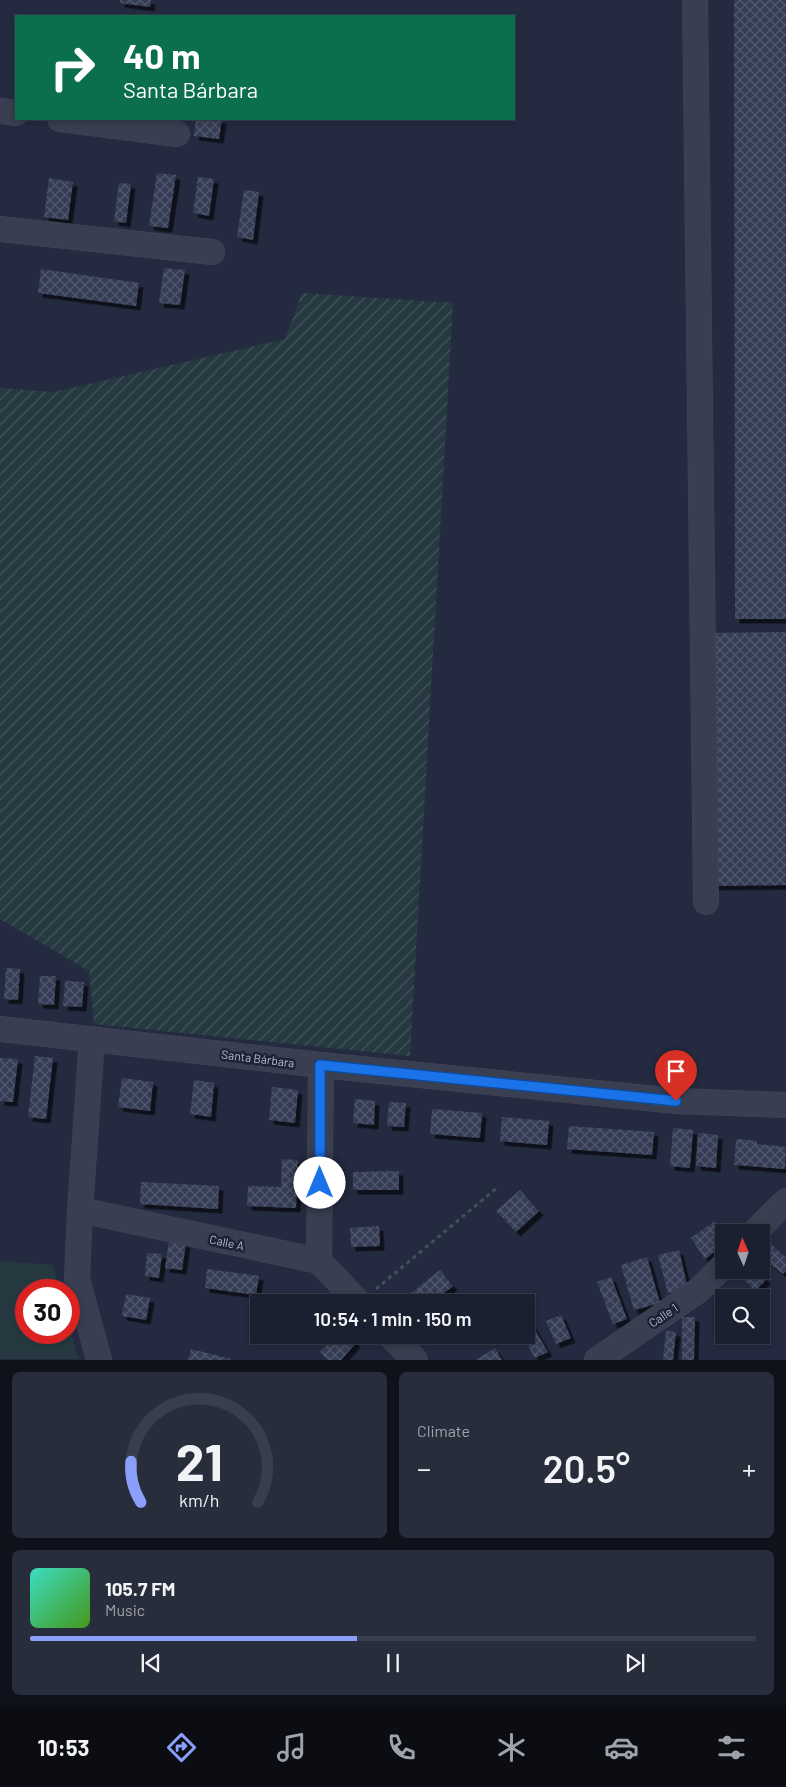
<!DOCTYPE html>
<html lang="en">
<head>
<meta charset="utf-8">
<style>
	body { margin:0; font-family:Barlow,sans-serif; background:#282d3c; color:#f1f3f6; height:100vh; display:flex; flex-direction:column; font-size:19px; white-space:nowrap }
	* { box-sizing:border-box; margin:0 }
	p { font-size:16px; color:#a0a3ab }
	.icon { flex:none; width:28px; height:28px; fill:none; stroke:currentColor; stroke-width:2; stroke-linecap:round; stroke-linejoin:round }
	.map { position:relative; height:1360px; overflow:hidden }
	.panel { display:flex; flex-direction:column; gap:12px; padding:12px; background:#0f121a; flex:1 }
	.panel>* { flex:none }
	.hud { position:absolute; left:15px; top:15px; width:500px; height:105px; border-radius:0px; box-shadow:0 2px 8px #0003,0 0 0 1px #393e4c; background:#0b6e4f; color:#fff; overflow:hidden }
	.needle { width:32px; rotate:357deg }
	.buttons { position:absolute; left:715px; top:1224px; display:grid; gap:10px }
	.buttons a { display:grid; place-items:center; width:55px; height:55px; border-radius:0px; background:#1b2030; box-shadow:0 2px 8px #0003,0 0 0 1px #393e4c; font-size:25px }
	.speed { position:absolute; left:15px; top:1279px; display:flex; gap:10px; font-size:25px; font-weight:700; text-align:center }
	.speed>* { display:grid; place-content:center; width:65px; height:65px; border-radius:50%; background:#1b2030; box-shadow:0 2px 8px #0003,0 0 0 1px #393e4c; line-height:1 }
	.speed .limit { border:8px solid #d22; background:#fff; color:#111 }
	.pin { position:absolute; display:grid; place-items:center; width:42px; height:42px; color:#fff; margin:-51px -21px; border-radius:50% 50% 50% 0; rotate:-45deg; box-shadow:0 0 5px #0007 }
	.pin .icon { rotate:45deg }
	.me { position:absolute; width:55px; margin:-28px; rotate:0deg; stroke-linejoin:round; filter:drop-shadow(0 0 4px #0008) }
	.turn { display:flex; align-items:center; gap:18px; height:105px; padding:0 25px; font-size:22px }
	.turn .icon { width:65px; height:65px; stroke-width:2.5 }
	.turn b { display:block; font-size:35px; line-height:42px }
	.big { font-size:38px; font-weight:600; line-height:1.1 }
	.panel .widget { flex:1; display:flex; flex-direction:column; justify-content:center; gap:8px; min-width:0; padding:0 18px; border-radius:8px; background:#282d3c }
	.panel .dial { align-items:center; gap:0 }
	.dial svg { height:130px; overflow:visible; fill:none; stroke:#393e4c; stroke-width:7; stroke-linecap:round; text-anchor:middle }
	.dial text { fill:#f1f3f6; stroke:none }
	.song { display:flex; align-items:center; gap:15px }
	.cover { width:60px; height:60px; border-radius:8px; background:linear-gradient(135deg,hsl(170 70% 55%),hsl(100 70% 35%)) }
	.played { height:5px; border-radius:2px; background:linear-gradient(90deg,#8a9ffb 45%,#393e4c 45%) }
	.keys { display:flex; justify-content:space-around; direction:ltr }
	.heat { display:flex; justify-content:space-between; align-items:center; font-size:28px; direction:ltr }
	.panel .tiles { flex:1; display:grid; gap:12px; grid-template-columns:1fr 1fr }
	.widget:last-child { grid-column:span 2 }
	.trip { position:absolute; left:250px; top:1294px; width:285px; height:50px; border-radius:0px; background:#1b2030; box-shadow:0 2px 8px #0003,0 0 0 1px #393e4c; font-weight:600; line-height:50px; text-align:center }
	.dock { display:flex; height:80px; justify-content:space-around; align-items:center; background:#0b0d13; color:#a0a3ab }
	.dock .icon { width:35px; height:35px }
	.dock .current { color:#8a9ffb }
	.dock b { font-size:22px; color:#f1f3f6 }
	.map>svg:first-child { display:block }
	.garden { fill:url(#garden-furrows) }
	.pitch { fill:#263941 }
	.building { fill:url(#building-cross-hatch); filter:url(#shadow) }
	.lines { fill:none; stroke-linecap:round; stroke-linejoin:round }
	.minor-casing { stroke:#424659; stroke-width:26 }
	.path { stroke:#405259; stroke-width:3; stroke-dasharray:4 4; stroke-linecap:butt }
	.minor { stroke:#393e50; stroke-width:25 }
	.route-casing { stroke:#114b97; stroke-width:12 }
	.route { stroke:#1a73e8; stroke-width:9 }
	.labels { text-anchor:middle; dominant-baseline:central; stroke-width:5; stroke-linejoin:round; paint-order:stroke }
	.street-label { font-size:12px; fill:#b5b9cb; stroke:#1d2235 }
</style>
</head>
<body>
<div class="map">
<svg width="786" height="1360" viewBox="0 0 786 1360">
	<defs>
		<pattern id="garden-furrows" width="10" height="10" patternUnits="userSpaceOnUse" patternTransform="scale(1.25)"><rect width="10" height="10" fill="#263941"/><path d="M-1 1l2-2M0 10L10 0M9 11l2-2" fill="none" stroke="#43545b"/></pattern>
		<pattern id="building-cross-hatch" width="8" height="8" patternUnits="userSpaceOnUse" patternTransform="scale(1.25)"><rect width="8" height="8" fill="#363e56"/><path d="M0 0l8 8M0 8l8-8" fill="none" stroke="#51586d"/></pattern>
		<filter id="shadow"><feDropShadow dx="4.5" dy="4.5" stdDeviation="0" flood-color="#0009"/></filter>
	</defs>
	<rect width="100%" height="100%" fill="#242b40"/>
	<path class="garden" d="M302 293 453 303 410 1056 94 1024 89 971 0 919V388L54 392 285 339Z"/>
	<path class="pitch" d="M0 1261 53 1265 60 1290H26V1332H69V1324L78 1359H0Z"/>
	<path class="building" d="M120 0H151L150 7 120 3Z
		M734 0H786V619H735Z
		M196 119H222L219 139 194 136Z
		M157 173 176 175 168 228 149 226Z
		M198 177 214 179 209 216 193 213Z
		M49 178 73 182 68 220 44 217Z
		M119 183 131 184 126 223 114 221Z
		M244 190 259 192 253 240 237 237Z
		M164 268 185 270 180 305 159 303Z
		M41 269 139 283 136 306 38 293Z
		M786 632V885L713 886 711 633Z
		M6 968 20 969 18 1000 4 999Z
		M40 976H56L54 1005 38 1004Z
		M65 981 84 982 82 1007 63 1006Z
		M35 1056 53 1058 46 1119 28 1117Z
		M0 1058 18 1059 13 1102 0 1101Z
		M122 1078 153 1082 150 1111 118 1107Z
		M194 1080 214 1083 211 1117 190 1114Z
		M272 1087 298 1090 295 1123 269 1120Z
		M355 1099 375 1101 374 1125 353 1123Z
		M389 1102 406 1103 404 1127 387 1126Z
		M432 1109 482 1113 480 1138 430 1134Z
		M502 1117 549 1121 547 1145 500 1141Z
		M569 1126 654 1132 652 1155 567 1149Z
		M673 1128 693 1130 690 1168 670 1166Z
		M698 1133 718 1135 716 1168 696 1166Z
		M736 1139 757 1141V1144L786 1147 785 1169 734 1165Z
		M282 1159 298 1160 296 1208 247 1206 248 1186 281 1187Z
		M399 1171V1190H353V1172Z
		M141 1182 219 1186 218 1209 140 1204Z
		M520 1190 539 1211 516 1232 496 1211Z
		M715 1221 724 1233V1245L705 1259 691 1238Z
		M379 1226 380 1246 351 1247 350 1228Z
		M169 1241 186 1243 182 1270 165 1268Z
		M768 1242 786 1257V1271L783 1274 761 1257V1251Z
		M679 1250 688 1289 668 1293 658 1255Z
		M147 1253 162 1254 159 1278 145 1276Z
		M647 1257 660 1303 634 1310 621 1265Z
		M207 1269 259 1276 256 1295 205 1288Z
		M440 1270 453 1286 433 1302H400Z
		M748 1270H757L766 1280 755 1291 741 1276Z
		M611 1277 627 1319 613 1324 597 1282Z
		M729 1288 756 1297V1298H726Z
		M126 1294 150 1298 146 1320 122 1316Z
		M561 1315 571 1338 556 1344 546 1321Z
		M682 1317H695L694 1360H682Z
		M720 1321 724 1323V1335H737L735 1341 716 1334Z
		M532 1325 548 1352 535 1358 522 1335H526V1329Z
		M666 1331 676 1332 673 1360H663Z
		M336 1335H348L356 1343 341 1360H328L320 1352Z
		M495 1348 502 1360H476Z
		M191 1349 231 1359 230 1360H188Z"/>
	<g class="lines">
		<g class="minor-casing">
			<path id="minor" d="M695 0 706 902
				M0 111 16 113
				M60 119 177 134
				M0 229 212 252
				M0 1029 321 1065 676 1101 786 1105
				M92 1039 80 1210 77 1278 99 1360
				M80 1210 319 1261 358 1302
				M755 1232 786 1201
				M319 1261 321 1065
				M390 1335 415 1360
				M597 1360 699 1290 724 1265"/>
		</g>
		<path class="path" d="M376 1289 498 1187"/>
		<use href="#minor" class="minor"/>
	</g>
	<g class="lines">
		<g class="route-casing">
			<path id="route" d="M320 1183V1065L676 1101"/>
		</g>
		<use href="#route" class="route"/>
	</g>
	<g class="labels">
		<g class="street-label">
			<text transform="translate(258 1058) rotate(7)">Santa Bárbara</text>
			<text transform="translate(227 1242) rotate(12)">Calle A</text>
			<text transform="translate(663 1315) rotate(-34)">Calle 1</text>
		</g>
	</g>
</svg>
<div class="buttons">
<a><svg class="needle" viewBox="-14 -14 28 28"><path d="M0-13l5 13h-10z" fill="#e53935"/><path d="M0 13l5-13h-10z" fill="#a0a3ab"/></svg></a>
<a><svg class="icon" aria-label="search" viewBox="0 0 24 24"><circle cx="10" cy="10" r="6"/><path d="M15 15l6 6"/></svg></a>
</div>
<div class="speed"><div class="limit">30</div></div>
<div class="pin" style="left:676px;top:1101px;background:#d93025"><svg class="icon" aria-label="arrive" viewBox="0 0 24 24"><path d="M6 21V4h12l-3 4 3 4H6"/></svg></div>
<svg class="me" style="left:320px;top:1183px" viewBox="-20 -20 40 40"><circle r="19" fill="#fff"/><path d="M0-13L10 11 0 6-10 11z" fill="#1a73e8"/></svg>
<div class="trip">10:54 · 1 min · 150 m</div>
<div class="hud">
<div class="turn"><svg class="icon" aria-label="right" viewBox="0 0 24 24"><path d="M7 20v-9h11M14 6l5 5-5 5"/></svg><div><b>40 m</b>Santa Bárbara</div></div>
</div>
</div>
<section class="panel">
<div class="tiles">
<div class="widget dial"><svg viewBox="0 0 100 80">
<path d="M14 69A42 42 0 1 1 86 69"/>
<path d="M14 69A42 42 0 0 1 8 44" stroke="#8a9ffb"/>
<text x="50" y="56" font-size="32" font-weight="700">21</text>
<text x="50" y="72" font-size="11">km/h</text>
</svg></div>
<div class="widget"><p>Climate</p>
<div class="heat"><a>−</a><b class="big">20.5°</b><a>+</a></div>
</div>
<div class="widget">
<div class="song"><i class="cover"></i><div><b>105.7 FM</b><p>Music</p></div></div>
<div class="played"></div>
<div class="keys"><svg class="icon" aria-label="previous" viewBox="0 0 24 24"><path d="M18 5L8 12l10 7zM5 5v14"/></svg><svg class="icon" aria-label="pause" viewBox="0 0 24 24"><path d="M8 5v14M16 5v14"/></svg><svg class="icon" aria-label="next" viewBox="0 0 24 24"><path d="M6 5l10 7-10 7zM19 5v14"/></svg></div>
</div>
</div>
</section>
<nav class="dock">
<b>10:53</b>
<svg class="icon current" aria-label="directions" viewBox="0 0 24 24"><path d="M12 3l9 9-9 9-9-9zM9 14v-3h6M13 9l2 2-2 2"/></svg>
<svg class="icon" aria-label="music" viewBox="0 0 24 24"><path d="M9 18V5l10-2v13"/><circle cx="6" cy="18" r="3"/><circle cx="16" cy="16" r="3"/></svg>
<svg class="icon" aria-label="phone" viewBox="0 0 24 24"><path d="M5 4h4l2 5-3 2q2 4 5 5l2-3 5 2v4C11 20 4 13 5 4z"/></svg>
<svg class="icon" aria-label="climate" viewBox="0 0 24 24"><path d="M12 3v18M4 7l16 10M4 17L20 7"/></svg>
<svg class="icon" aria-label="car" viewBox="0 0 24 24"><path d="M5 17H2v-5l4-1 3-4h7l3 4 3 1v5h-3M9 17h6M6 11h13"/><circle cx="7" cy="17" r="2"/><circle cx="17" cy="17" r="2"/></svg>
<svg class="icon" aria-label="filters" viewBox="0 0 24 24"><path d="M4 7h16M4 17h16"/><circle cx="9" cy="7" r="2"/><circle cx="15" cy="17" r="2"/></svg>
</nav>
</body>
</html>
